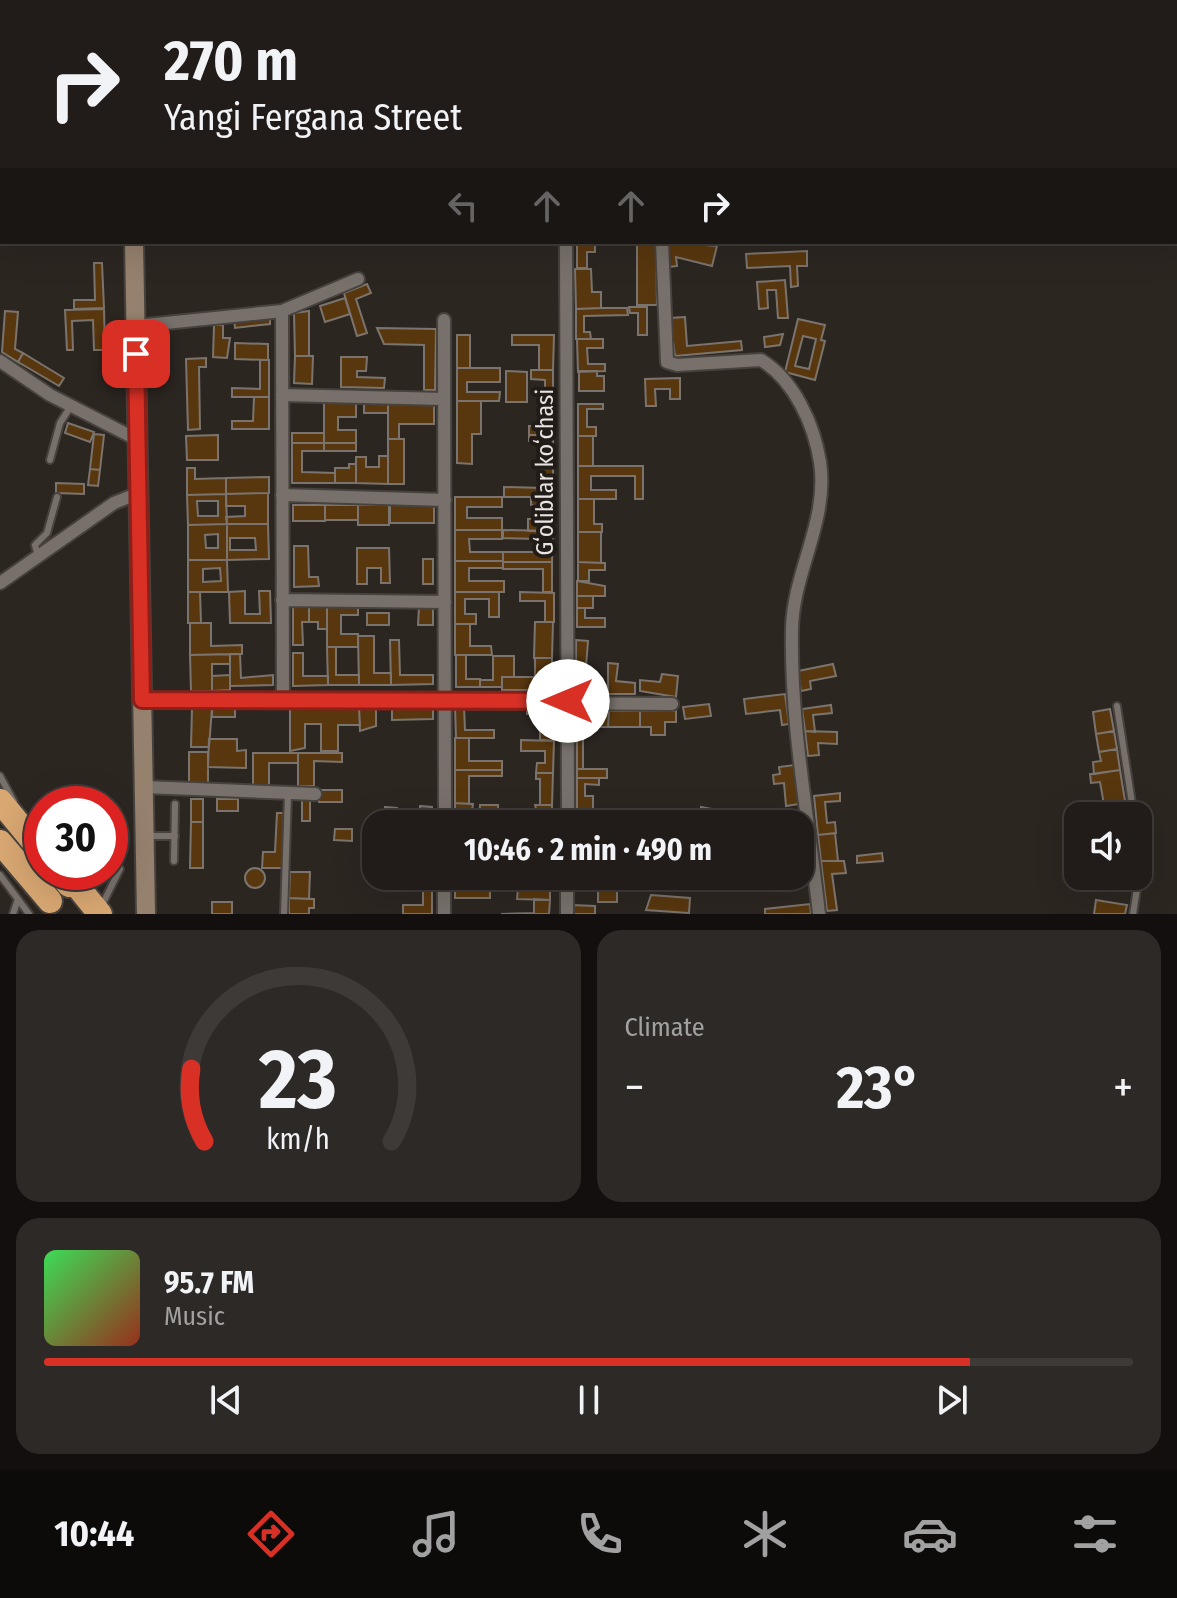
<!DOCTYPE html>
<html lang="en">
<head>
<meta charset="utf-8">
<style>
	body { margin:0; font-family:"Fira Sans Condensed",sans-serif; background:#2d2926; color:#f1f3f6; height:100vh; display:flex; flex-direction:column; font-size:30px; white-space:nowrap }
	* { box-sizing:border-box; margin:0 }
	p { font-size:26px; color:#a2a1a2 }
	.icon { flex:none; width:44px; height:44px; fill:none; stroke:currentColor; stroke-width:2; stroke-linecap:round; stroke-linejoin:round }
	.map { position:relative; height:914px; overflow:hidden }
	.drawer { display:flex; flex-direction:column; gap:16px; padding:16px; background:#120f0e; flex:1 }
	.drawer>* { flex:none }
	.top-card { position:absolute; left:0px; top:0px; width:1178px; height:244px; box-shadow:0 8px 32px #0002,0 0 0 2px #3e3a38; background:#211c19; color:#f1f3f6; overflow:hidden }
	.buttons { position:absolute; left:1064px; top:802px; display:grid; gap:16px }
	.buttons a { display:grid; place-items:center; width:88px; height:88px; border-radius:16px; background:#211c19; box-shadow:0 8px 32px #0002,0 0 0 2px #3e3a38; font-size:40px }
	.speed { position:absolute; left:24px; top:786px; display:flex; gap:16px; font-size:40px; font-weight:700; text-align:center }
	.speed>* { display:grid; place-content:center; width:104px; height:104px; border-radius:50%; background:#211c19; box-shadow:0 8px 32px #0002,0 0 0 2px #3e3a38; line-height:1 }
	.speed .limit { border:12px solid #d22; background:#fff; color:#111 }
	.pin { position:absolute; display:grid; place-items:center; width:68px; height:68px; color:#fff; margin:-34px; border-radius:16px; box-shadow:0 4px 12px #0006 }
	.me { position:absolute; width:88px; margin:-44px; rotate:270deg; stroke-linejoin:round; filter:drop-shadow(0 0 6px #0008) }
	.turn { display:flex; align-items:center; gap:28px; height:168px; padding:0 32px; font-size:36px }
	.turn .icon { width:104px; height:104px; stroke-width:2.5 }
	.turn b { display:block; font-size:56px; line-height:68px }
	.lanes { display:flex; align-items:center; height:76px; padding:0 32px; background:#0003; justify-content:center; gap:40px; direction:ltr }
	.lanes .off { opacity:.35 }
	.big { font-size:60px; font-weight:700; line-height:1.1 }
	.drawer .card { flex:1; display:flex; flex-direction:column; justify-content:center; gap:12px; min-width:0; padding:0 28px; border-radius:24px; background:#2d2926 }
	.drawer .dial { align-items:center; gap:0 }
	.dial svg { height:208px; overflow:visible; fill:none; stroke:#3e3a38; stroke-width:7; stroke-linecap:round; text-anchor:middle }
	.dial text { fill:#f1f3f6; stroke:none }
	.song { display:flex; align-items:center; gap:24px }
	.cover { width:96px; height:96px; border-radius:12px; background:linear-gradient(135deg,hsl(130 70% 55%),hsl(10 70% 35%)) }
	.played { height:8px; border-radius:4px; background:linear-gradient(90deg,#d93025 85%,#3e3a38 85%) }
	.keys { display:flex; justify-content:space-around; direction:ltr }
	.heat { display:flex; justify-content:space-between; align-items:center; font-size:44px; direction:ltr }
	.drawer .tiles { flex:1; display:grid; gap:16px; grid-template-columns:1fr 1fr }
	.card:last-child { grid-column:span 2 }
	.trip { position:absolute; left:362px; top:810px; width:452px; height:80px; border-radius:24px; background:#211c19; box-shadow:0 8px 32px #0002,0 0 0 2px #3e3a38; font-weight:700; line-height:80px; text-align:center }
	.tab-bar { display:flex; height:128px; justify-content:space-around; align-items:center; background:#0d0b0a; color:#a2a1a2 }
	.tab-bar .icon { width:56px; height:56px }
	.tab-bar .on { color:#d93025 }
	.tab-bar b { font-size:36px; color:#f1f3f6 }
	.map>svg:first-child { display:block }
	.building { fill:#58370e; stroke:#7b746e; stroke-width:2; fill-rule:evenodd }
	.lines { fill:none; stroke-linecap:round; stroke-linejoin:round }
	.lane-casing { stroke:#47423e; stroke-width:10 }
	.street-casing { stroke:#47423e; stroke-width:16 }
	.secondary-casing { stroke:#47423e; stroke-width:22 }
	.highway-casing { stroke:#47423e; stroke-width:28 }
	.lane { stroke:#78716b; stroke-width:6 }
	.street { stroke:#78716b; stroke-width:12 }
	.secondary { stroke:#95816d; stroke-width:18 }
	.highway { stroke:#d8a772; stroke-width:24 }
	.route-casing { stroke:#8d1f18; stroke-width:20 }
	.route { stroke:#d93025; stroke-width:14 }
	.labels { text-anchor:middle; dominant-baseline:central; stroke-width:8; stroke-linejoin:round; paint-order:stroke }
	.street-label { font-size:24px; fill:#e9e4e1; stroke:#221c18 }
</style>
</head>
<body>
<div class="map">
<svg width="1177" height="914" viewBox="0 0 1177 914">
	<rect width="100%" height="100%" fill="#2c2621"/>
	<path class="building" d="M637 242H656L657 305H637Z
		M668 242 717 246 712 266 676 257 677 266 669 267Z
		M577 243H595V252H587V268H577Z
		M807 251V266H797L798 286 791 287 790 266 747 268 746 254Z
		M94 263H102L104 308 74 309V300H95Z
		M575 269H591L592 292H601V308L576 309Z
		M785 280 788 318H778L776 290H767L768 308 759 309 757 282Z
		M367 284 371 293 356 299 367 333 357 336 344 293Z
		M345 298 350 314 325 322 320 306Z
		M629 307H647V335H638V313H630Z
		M601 308H627L628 315 584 316V332H590L591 339H576V309Z
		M104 309 105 350H94L93 320 72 321 73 350H67L65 310Z
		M5 311 18 312 15 349 23 353 18 362 2 352Z
		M309 311V356H295L294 313Z
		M270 314V324L235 328 234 318Z
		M685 317 687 346 741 341 742 350 675 356 670 318Z
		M798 319 825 325 821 340 825 341 815 380 785 372ZM803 336 816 339 809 369 795 366Z
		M214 325H223V338H230L227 358 213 357Z
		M377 328 436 329 435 390H424V345L384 344Z
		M783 334 780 345 765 347 764 337Z
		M457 335H470V368H457Z
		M512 335H554L553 370H539V345H512Z
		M577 339H603V348H587L588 364H605V371L578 372Z
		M235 343 268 344V360L235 359Z
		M23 353 64 378 59 386 18 362Z
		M295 356H313L312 384 294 383Z
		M341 357H367L366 371H357V377L385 378 384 388 341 387Z
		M206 358V367H199L200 429 188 430 186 359Z
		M260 360H269V397H232V388L260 389Z
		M457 368H500V382H467V392H500L499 401H457Z
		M531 370H553V401L545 402V380L531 379Z
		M506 371 527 372V402H506Z
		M579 371H597V376H604V391H579Z
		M680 378V399H670V389H655L656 406H646L645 379Z
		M254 397H269V429H232V421H253Z
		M457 401H481V434H472V464L457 463Z
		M540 401H553V435H529V426H539Z
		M324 402H356V417H338V430H356V443H324Z
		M364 402 388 403V413H364Z
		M388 403H434V424H399V439H388Z
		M578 404H603V409H587V427H596V436H578Z
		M68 423 94 432 90 442 65 433Z
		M292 433H324V443H292Z
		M94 434 104 435 100 470 90 469Z
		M218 435V460H187L186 436Z
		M529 435H553V465H540V441H529Z
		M578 436H593V466H578Z
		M388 439H404V484H388Z
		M292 443H324V451H302V472L335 473V483H292Z
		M324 443H356V451H324Z
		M379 456H388V484L356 483V457H366V467H379Z
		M349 464H356V483H335V468H349Z
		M540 465H553V497H504V487L544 488Z
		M578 466H643V499H635V476H591V490H616V499H578Z
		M187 468H195V479L226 478V494L187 495Z
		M90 469 100 470 98 486 88 485Z
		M269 477V493L226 494V478Z
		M56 483 84 484V494L56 493Z
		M268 493V524H227L226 517 245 516V506H226V494Z
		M226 494 227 524 188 525 187 495ZM197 501H218V516H198Z
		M455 497H502V507H467V518H502V530H455Z
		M531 497H553V531H528V519H540V505H531Z
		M578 499H594V524H602V532H578Z
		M390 504 434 505V523H390Z
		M293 505H325V521H293Z
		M325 505H358V520H325Z
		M358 505H389V525H358Z
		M227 524V560H188V525ZM218 534V548H206L205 535Z
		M227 524H268L269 559 227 560ZM230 538H255L256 550H230Z
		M455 530H502V539H469L470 552H503V561H455Z
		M503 530 553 531 552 562H503V552H538V539L503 538Z
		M578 532H601V563L578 562Z
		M294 546H308L309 577H318L319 586 294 587Z
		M357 548H389L390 583H381V568H367V584H357Z
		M423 559H433V584H423Z
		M188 560H227L228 592H188ZM220 568 221 581 203 582V569Z
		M455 561H503V568H469V581H504V592H455Z
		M503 562H552V592H543V569H503Z
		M578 562 605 563V570H589V581H578Z
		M577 581 605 586V596H577Z
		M245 591V614H260L259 591H270L271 623H230L229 592Z
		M188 592H200L201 623H188Z
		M455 592H499V617H489V599H465V614H476V624H455Z
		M520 592 554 593V622H545V601H520Z
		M577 596H593V608H577Z
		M309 606H327V629H318V622H309Z
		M309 606V622H302L303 645H293V607Z
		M327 606H358V615H341V634H358V647H327Z
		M419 607H433V625H418Z
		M577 608H585V618H605V627H577Z
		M367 613H389V625H367Z
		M535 622H553L552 658H534Z
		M190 623H211V646L242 645V654L190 655Z
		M455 624H470V646H491L492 655H455Z
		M358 636H374V673H391V685H359Z
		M390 640H399L400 675H433V684L391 685Z
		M576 640 588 641 585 680H589V689H576Z
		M327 647H336V675H359V685H328Z
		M293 653H303V676H328V685L293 686Z
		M230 654H240L241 678 273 675V685L230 686Z
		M230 654V664H212V691H191L190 655Z
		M456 655H466V679H480V687H456Z
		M493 656H514V677H502V687H480V680H493Z
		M535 658H552V690H502V677H535Z
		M608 663 618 664 616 681 635 683V694H608Z
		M833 664 836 676 810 681 811 689 801 691 798 671Z
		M662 674 678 676 676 697 640 691V680L660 682Z
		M230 675V690L212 691V676Z
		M785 694 789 724 782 725 780 710 746 714 744 699Z
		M709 704 711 716 685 719 683 707Z
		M831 705 832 713 813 715 815 732 805 731 802 709Z
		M527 706H554V741L540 740V714H527Z
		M392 707H433V719L392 720Z
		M455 707H464L465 730H494V738H456Z
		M192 708H212L209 747H191Z
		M212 708H235V717H212Z
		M359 708H376V726L360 731Z
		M359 708 360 725H338V751H321V724H305V748L290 751V709Z
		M1110 709 1114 731 1096 734 1093 712Z
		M577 711H609L608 727H577Z
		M609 711H640V727H608Z
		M640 711H676V722H665V735H651V727H640Z
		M577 727H583V769H577Z
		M805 731 837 732V744L818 743 819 755 808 756Z
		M1114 731 1117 749 1099 752 1096 734Z
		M455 738H469V761H502V770H455Z
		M209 739H237V751L246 750V768L208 767Z
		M521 740 554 741 553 773H536L537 763H545V751H521Z
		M1117 749 1120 770 1094 774 1093 762 1101 761 1099 752Z
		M189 752H208V784H189Z
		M253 753H298V763H269V785H253Z
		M298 753H342V762L314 761V786H298Z
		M794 765 799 804 786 806 784 783 774 784 773 775 780 774 779 767Z
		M577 769H607V778H577Z
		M455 770H502V776H469V804L455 803Z
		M1120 770 1126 807 1105 810 1100 782 1091 783 1090 774Z
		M536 773H553L552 805H540V779H536Z
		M577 778H599V785L585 784V796H593V810H577Z
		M319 790H342V802H319Z
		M840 793V801L825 802 827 823 835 822 836 833 818 835 814 796Z
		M191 799H203V822H191Z
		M217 799H238V811H217Z
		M302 799H310V821H302Z
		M455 803 473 804 470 824H455Z
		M480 805H498V824H479Z
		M535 805H552V824H540Z
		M420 806 432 807V824H420Z
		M385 807 397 808V824H385Z
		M701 807 717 810 714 823 699 820Z
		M577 810H593V820L577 824Z
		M277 813H284L282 868H262L263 852H275Z
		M191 822H203V868H190Z
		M335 829H352V841L334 840Z
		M835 833 838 861H821L818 835Z
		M882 853 883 861 857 863V856Z
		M821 861H844L846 873 832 874 837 910 827 911Z
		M245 878a10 10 0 1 1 20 0a10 10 0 1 1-20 0Z
		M290 872H310L309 899 289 898Z
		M455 876H467V890H490V898H455Z
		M726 876H736L737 881 755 876V889L726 890Z
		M423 884H432V914H403V905H423Z
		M598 886H617V902H598Z
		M518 888 550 889V900L517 899Z
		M651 895 690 898 689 913 646 910Z
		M289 898 314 899V908H309V914H289Z
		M534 899 550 900 549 914H501L534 913Z
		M1096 900 1127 905 1125 914H1094Z
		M212 902H232V914H212Z
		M810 904 811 914H765V909Z
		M571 905 595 906V914H571Z"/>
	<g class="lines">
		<g class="lane-casing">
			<path id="lane" d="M277 0V2
				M453 0V2
				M569 0 570 2
				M50 460 60 423 71 406
				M38 556 35 545 47 533 57 497
				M1117 706 1134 816
				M0 776 14 802
				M148 836H175
				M174 861 175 804
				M0 875 29 914
				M102 905 120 869
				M13 914 18 899
				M284 914 288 794
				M1133 914 1140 870 1138 845"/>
		</g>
		<g class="street-casing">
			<path id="street" d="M943 0 944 2
				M566 242 568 824
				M662 242 667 362 677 365 761 360C794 380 814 424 820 462 829 520 793 572 792 629 790 724 809 820 819 914
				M444 320 445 824
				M136 326 282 311
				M0 361 50 395 138 440
				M282 395 444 399
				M282 495 445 500
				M0 583 114 503 139 493
				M282 600 445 602
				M142 700 672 704
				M283 700 282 311 358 279
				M144 787 315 794
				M444 914V876
				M567 914V876"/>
		</g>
		<g class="secondary-casing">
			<path id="secondary" d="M129 0V2
				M134 242 146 914"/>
		</g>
		<g class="highway-casing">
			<path id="highway" d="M0 801 42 852
				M0 842 50 901
				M59 872 69 885
				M78 887 100 914"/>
		</g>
		<use href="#lane" class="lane"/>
		<use href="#street" class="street"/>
		<use href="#secondary" class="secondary"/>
		<use href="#highway" class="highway"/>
	</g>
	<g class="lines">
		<g class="route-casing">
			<path id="route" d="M136 354 142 700 568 701"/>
		</g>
		<use href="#route" class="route"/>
	</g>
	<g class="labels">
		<g class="street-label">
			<text transform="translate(545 472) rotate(-90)">Gʻoliblar koʻchasi</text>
		</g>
	</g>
</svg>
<div class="buttons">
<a><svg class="icon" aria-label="sound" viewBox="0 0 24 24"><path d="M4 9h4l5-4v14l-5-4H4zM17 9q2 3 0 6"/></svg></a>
</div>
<div class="speed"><div class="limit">30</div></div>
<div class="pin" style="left:136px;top:354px;background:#d93025"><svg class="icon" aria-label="arrive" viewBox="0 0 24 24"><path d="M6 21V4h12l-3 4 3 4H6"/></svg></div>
<svg class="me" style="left:568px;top:701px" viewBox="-20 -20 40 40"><circle r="19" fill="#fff"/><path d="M0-13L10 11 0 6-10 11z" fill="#d93025"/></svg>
<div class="trip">10:46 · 2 min · 490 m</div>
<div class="top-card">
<div class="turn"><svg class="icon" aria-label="right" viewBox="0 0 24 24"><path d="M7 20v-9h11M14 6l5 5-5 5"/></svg><div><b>270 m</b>Yangi Fergana Street</div></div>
<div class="lanes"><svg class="icon off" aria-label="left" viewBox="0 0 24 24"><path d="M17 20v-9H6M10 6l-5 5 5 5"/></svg><svg class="icon off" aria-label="ahead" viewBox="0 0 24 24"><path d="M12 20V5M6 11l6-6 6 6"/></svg><svg class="icon off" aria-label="ahead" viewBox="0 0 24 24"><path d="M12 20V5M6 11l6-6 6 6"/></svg><svg class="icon" aria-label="right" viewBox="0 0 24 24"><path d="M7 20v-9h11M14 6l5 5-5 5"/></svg></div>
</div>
</div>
<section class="drawer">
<div class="tiles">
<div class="card dial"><svg viewBox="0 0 100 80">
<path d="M14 69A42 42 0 1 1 86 69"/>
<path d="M14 69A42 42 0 0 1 9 41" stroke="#d93025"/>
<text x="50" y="56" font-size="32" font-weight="700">23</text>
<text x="50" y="72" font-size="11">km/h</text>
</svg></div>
<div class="card"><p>Climate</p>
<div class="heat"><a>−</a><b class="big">23°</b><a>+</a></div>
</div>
<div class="card">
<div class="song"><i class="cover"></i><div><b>95.7 FM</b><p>Music</p></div></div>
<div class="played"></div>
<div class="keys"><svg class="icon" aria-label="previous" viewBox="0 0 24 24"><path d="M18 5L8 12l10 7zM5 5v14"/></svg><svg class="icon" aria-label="pause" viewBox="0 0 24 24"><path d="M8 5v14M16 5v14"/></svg><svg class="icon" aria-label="next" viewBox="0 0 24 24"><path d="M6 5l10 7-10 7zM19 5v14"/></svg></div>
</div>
</div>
</section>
<nav class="tab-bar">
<b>10:44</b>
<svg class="icon on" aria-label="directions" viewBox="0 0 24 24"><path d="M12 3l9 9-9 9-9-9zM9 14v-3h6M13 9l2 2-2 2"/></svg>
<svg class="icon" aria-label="music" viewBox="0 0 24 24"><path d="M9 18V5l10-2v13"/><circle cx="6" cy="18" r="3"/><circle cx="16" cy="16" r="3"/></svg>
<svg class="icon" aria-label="phone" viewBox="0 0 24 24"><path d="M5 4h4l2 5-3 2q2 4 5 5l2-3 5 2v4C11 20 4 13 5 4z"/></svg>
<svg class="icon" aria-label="climate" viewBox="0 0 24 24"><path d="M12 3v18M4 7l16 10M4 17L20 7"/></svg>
<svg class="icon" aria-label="car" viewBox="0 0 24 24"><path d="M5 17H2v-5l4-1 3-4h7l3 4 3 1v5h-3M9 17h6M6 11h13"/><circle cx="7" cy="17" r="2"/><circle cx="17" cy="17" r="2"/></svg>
<svg class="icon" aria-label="filters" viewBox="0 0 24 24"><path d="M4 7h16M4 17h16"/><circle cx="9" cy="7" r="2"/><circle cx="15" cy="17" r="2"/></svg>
</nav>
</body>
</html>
